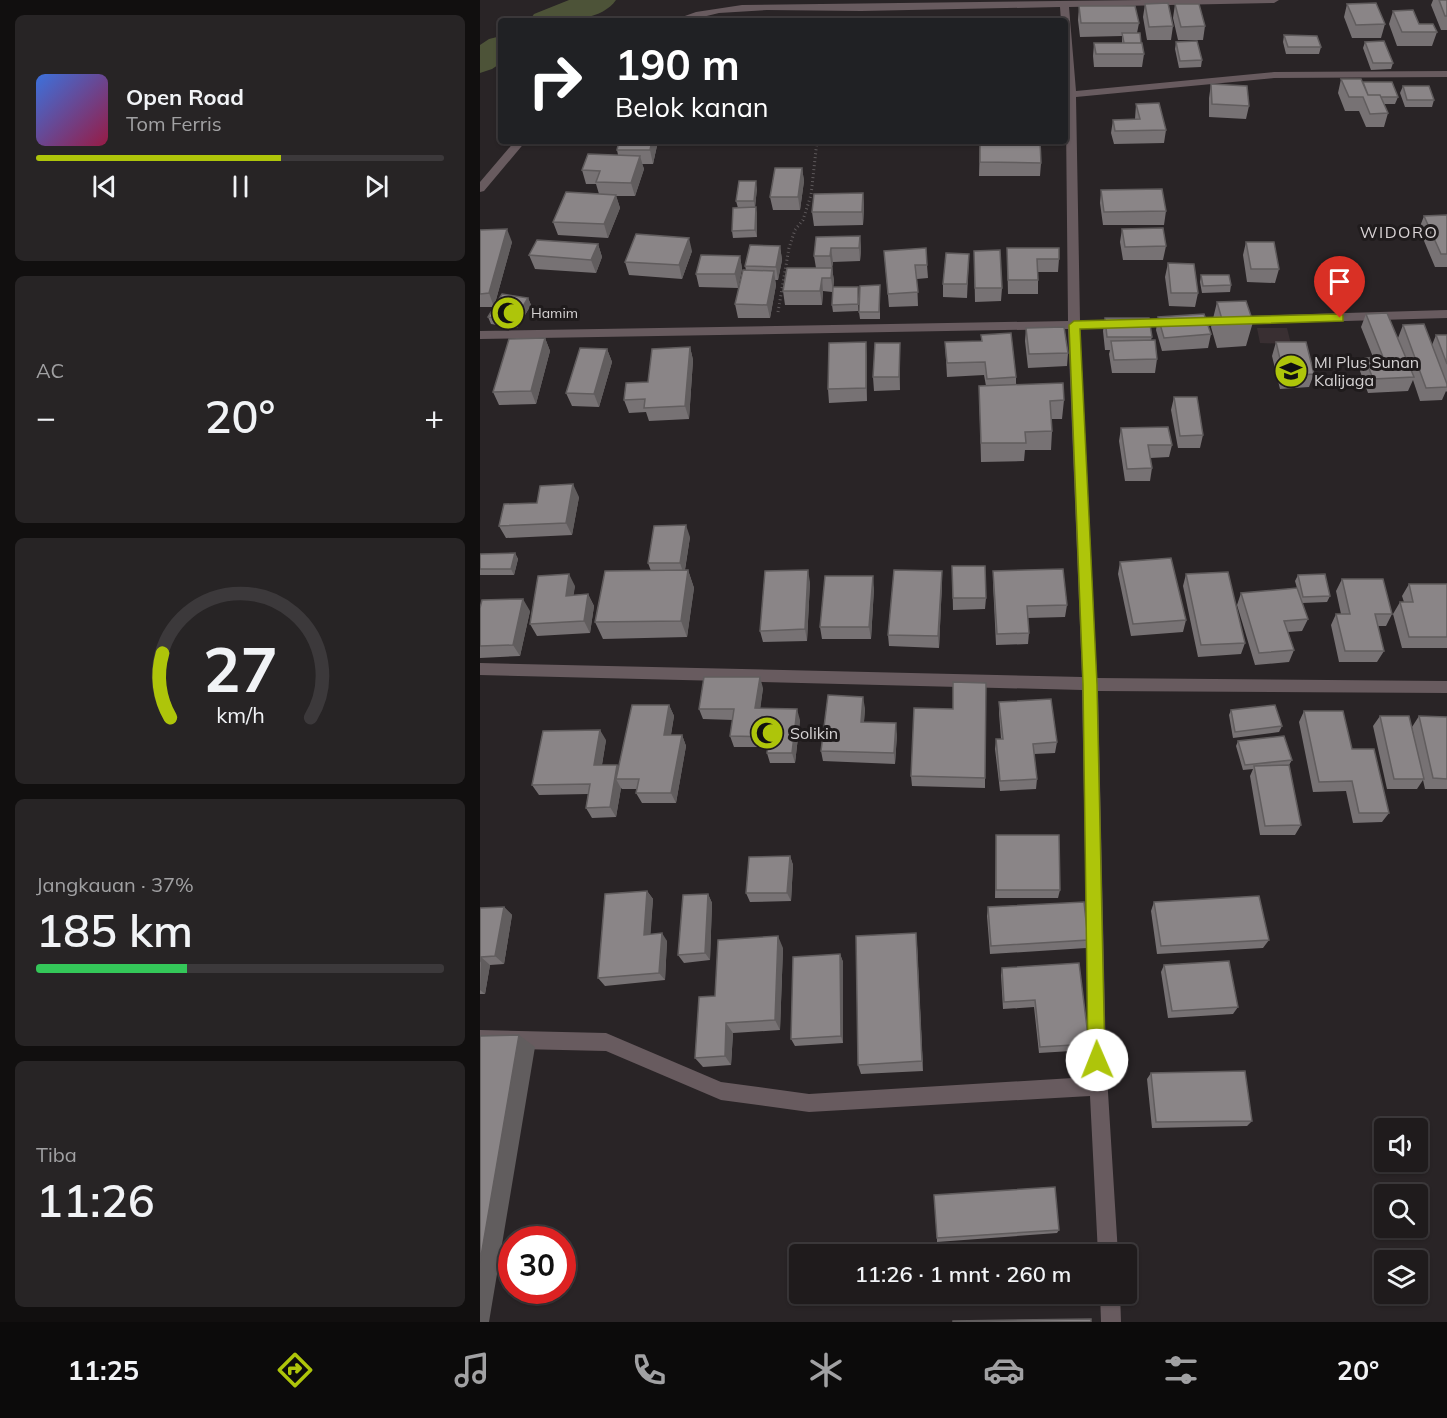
<!DOCTYPE html>
<html lang="id">
<head>
<meta charset="utf-8">
<style>
	body { margin:0; font-family:Mulish,sans-serif; background:#272425; color:#f1f3f6; height:100vh; display:flex; flex-direction:column; font-size:22px; white-space:nowrap }
	* { box-sizing:border-box; margin:0 }
	p { font-size:20px; color:#a1a1a3 }
	.icon { flex:none; width:33px; height:33px; fill:none; stroke:currentColor; stroke-width:2; stroke-linecap:round; stroke-linejoin:round }
	.map { position:relative; flex:1; overflow:hidden }
	.side { display:flex; flex-direction:column; gap:15px; padding:15px; background:#110f0f; width:480px }
	.side>* { flex:none }
	.guide { position:absolute; left:18px; top:18px; width:570px; height:126px; border-radius:6px; box-shadow:0 2px 4px #0004,0 0 0 2px #3c393b; background:#202124; color:#fff; overflow:hidden }
	.buttons { position:absolute; left:894px; top:1118px; display:grid; gap:12px }
	.buttons a { display:grid; place-items:center; width:54px; height:54px; border-radius:6px; background:#1f1b1c; box-shadow:0 2px 4px #0004,0 0 0 2px #3c393b; font-size:30px }
	.speed { position:absolute; left:18px; top:1226px; display:flex; gap:12px; font-size:30px; font-weight:700; text-align:center }
	.speed>* { display:grid; place-content:center; width:78px; height:78px; border-radius:50%; background:#1f1b1c; box-shadow:0 2px 4px #0004,0 0 0 2px #3c393b; line-height:1 }
	.speed .limit { border:9px solid #d22; background:#fff; color:#111 }
	.pin { position:absolute; display:grid; place-items:center; width:51px; height:51px; color:#fff; margin:-62px -26px; border-radius:50% 50% 50% 0; rotate:-45deg; box-shadow:0 0 6px #0007 }
	.pin .icon { rotate:45deg }
	.me { position:absolute; width:66px; margin:-33px; rotate:359deg; stroke-linejoin:round; filter:drop-shadow(0 0 4px #0008) }
	.turn { display:flex; align-items:center; gap:21px; height:126px; padding:0 18px; font-size:27px }
	.turn .icon { width:78px; height:78px; stroke-width:2.5 }
	.turn b { display:block; font-size:42px; line-height:51px }
	.big { font-size:45px; font-weight:600; line-height:1.1 }
	.side .widget { flex:1; display:flex; flex-direction:column; justify-content:center; gap:9px; min-width:0; padding:0 21px; border-radius:9px; background:#272425 }
	.side .dial { align-items:center; gap:0 }
	.dial svg { height:156px; overflow:visible; fill:none; stroke:#3c393b; stroke-width:7; stroke-linecap:round; text-anchor:middle }
	.dial text { fill:#f1f3f6; stroke:none }
	.song { display:flex; align-items:center; gap:18px }
	.cover { width:72px; height:72px; border-radius:9px; background:linear-gradient(135deg,hsl(220 70% 55%),hsl(340 70% 35%)) }
	.played { height:6px; border-radius:3px; background:linear-gradient(90deg,#aec50a 60%,#3c393b 60%) }
	.keys { display:flex; justify-content:space-around; direction:ltr }
	.heat { display:flex; justify-content:space-between; align-items:center; font-size:33px; direction:ltr }
	.charge { height:9px; border-radius:4px; background:linear-gradient(90deg,#34c759 37%,#3c393b 0) }
	.trip { position:absolute; left:309px; top:1244px; width:348px; height:60px; border-radius:6px; background:#1f1b1c; box-shadow:0 2px 4px #0004,0 0 0 2px #3c393b; font-weight:600; line-height:60px; text-align:center }
	.tab-bar { display:flex; height:96px; justify-content:space-around; align-items:center; background:#0c0b0b; color:#a1a1a3 }
	.tab-bar .icon { width:42px; height:42px }
	.tab-bar .active { color:#aec50a }
	.tab-bar b { font-size:27px; color:#f1f3f6 }
	main { display:flex; flex:1; min-height:0 }
	.map>svg:first-child { display:block }
	.built { fill:#392f32 }
	.lines { fill:none; stroke-linecap:round; stroke-linejoin:round }
	.river { fill:#4d5338; fill-rule:evenodd }
	.path { stroke:#5e595b; stroke-width:3; stroke-dasharray:1 3; stroke-linecap:butt }
	.minor { fill:#685b5f; fill-rule:evenodd }
	.wall { fill:#777274 }
	.shaded-wall { fill:#615d5e }
	.building { fill:#8a8587; stroke:#615d5e; stroke-width:1.5 }
	.route { fill:#aec50a; stroke:#718006; stroke-width:1.5 }
	.labels { text-anchor:middle; dominant-baseline:central; stroke-width:6; stroke-linejoin:round; paint-order:stroke }
	.far-poi-label { font-size:14px; fill:#d6d3d4; stroke:#1f1b1c; text-anchor:start }
	.far-quarter-label { font-size:16px; letter-spacing:1.5px; fill:#d9d3d5; stroke:#1f1b1c }
	.poi-label { font-size:16px; fill:#d6d3d4; stroke:#1f1b1c; text-anchor:start }
</style>
</head>
<body>
<main>
<section class="side">
<div class="widget">
<div class="song"><i class="cover"></i><div><b>Open Road</b><p>Tom Ferris</p></div></div>
<div class="played"></div>
<div class="keys"><svg class="icon" aria-label="previous" viewBox="0 0 24 24"><path d="M18 5L8 12l10 7zM5 5v14"/></svg><svg class="icon" aria-label="pause" viewBox="0 0 24 24"><path d="M8 5v14M16 5v14"/></svg><svg class="icon" aria-label="next" viewBox="0 0 24 24"><path d="M6 5l10 7-10 7zM19 5v14"/></svg></div>
</div>
<div class="widget"><p>AC</p>
<div class="heat"><a>−</a><b class="big">20°</b><a>+</a></div>
</div>
<div class="widget dial"><svg viewBox="0 0 100 80">
<path d="M14 69A42 42 0 1 1 86 69"/>
<path d="M14 69A42 42 0 0 1 10 36" stroke="#aec50a"/>
<text x="50" y="56" font-size="32" font-weight="700">27</text>
<text x="50" y="72" font-size="11">km/h</text>
</svg></div>
<div class="widget"><p>Jangkauan · 37%</p><b class="big">185 km</b><div class="charge"></div></div>
<div class="widget"><p>Tiba</p><b class="big">11:26</b></div>
</section>
<div class="map">
<svg width="967" height="1322" viewBox="0 0 967 1322">
	<rect width="100%" height="100%" fill="#292426"/>
	<path class="built" d="M777 328H807L811 344 780 343Z"/>
	<g class="lines">
		<path class="river" d="M89 0H136C119 24 75 21 49 21L54 14Z
			M21 36V63L12 69 0 73V45L9 39Z"/>
		<path class="path" d="M298 312 309 248 315 230 323 220 331 195 337 141"/>
		<path class="minor" d="M664 0H799L794 3 589 7 596 91 794 72 967 71V77L794 78 596 97 600 321 967 310V318L600 329 617 678 967 681V693L618 691 626 1060 638 1254H618L610 1096 329 1112 241 1100 126 1051 0 1048V1030L126 1033 241 1082 329 1094 609 1077 602 690 0 675V663L602 677 588 329 0 339V331L588 321 585 21H581L580 7 381 11 287 10 239 13 206 21H191L216 12 262 5Z
			M35 141H46L4 191 0 192V182Z
			M620 1293H640L641 1322H621Z"/>
	</g>
	<path class="wall" d="M953 0H967V30H961L951 5Z
		M665 4 693 26 691 40H667L663 17Z
		M695 4 725 26 723 40H698L693 18Z
		M867 4 905 24 901 38H872L864 17Z
		M599 6 659 23 657 33 664 54 662 67H614L613 56 614 43H642V36L600 37 598 20Z
		M913 11 957 32 952 46H917L909 24Z
		M804 35 841 47 839 54H806L803 42Z
		M696 42 722 60 721 67 699 68 695 49Z
		M885 42 913 63 911 69 891 70 883 48Z
		M861 79 883 82 918 97 915 104H904L908 113 904 127H886L879 111H865L858 93Z
		M731 84 769 106 766 119 729 117V98Z
		M923 86 954 100 952 107H925L920 93Z
		M656 104 686 130 684 143 634 144 631 133 633 120 655 119Z
		M178 141 173 164H162L164 169 155 196H136L140 208 128 238 78 235 73 222 119 194 116 184H106L102 170 138 155 137 150Z
		M500 141 561 163 560 176H499Z
		M322 168 324 181 320 210H293L290 197Z
		M277 188 275 207 277 214V237L253 238 252 231 258 208 256 201Z
		M621 190 686 211 684 225H623L620 203Z
		M383 193 384 207 383 225 334 226 332 212Z
		M967 215V267H955L939 229 944 216Z
		M642 229 686 246 683 260H643L640 242Z
		M0 230 32 242 14 307 48 298 51 305 37 328 11 324 8 317 14 307H0Z
		M380 236 381 250 380 261 353 262 352 268 354 281 353 287H378V311L353 312 352 305V292L343 291 342 305H305L303 291 336 268 334 256Z
		M766 242 799 269 795 283 767 282 763 255Z
		M118 244 122 257 116 273 55 269 49 255Z
		M300 246 302 260 298 280H295L296 285 290 318H258L255 304 266 270 265 266Z
		M527 248 579 259 578 272H558V294H528Z
		M212 251 202 279 149 275 145 262Z
		M404 251 447 265 448 278 437 279 438 306 409 307Z
		M494 251 522 288 521 301 495 302Z
		M489 254 487 298 463 297V284Z
		M260 256 262 269 258 288 219 287 216 274Z
		M688 263 718 293 715 307 689 306 685 277Z
		M721 275 751 285 750 292 722 293 720 282Z
		M400 285V319H380L379 312Z
		M737 302 773 322 766 346 737 348 731 327Z
		M886 314 918 338 923 325 952 345 956 335H967V392L966 391 962 400 940 401 933 380 928 391 888 393 880 371 885 358 893 357 881 327Z
		M678 317 731 334 728 348 682 351 676 330Z
		M625 318 672 337 671 340 677 359 675 373H632L629 354 630 350H625L623 331Z
		M546 328 588 353 587 366 548 368 545 341Z
		M501 335 536 377V385L584 400 582 419H571L572 431 571 450H545L544 461 501 462 499 386H506L504 375 467 377 465 342 501 341Z
		M65 338 70 351 56 404 19 405 13 392Z
		M796 342 834 374 829 387 800 389 792 356Z
		M420 343V390L394 391 393 377Z
		M210 347 213 360 209 419 169 421 166 412 149 413 144 400 168 382Z
		M127 349 132 362 119 407 92 406 86 393Z
		M387 355V401L349 403 348 389Z
		M694 397 723 435 720 448H698L691 410Z
		M641 428 692 445 689 457 670 458 672 468 670 481H645L639 441Z
		M99 497 92 535 26 538 19 526 57 503Z
		M210 537 205 570H208L214 588 207 637 123 639 115 622 171 571 168 563Z
		M35 553 38 559 34 575H0V554Z
		M640 562 706 620 703 632 651 636 638 574Z
		M472 566 506 598 505 609 473 610Z
		M513 571 587 605 585 617 547 618 549 633 548 644 516 645 513 583Z
		M706 574 765 643 761 654 718 657 703 586Z
		M818 575 850 596 847 602 822 603 828 619 822 631 808 632 814 650 809 662 775 665 757 605 761 593 817 588 815 581Z
		M862 579 912 614 906 626H898L904 651 897 662H859L851 625 856 614H861L856 591Z
		M330 582 327 641 283 642 280 631Z
		M462 583 459 648 409 646 408 635Z
		M929 584H967V648H922L913 614 920 602H924L922 596Z
		M95 586 93 595 108 594 114 606 110 633 57 636 50 624Z
		M394 588 391 639H342L340 627Z
		M50 611 40 656 0 658V646Z
		M283 688 280 708 320 720 315 763H290L287 753 288 747H254L250 736 253 720 223 719 219 709Z
		M519 702 577 742 575 753 554 754 557 779 556 789 520 791 515 749 516 739H521L519 713Z
		M189 705 194 716 191 735H202L206 746 196 803H162L156 793 157 789H142L141 788 136 817 112 818 106 808 108 794 59 795 52 785 126 740 122 765H137L139 767Z
		M385 708 384 722 417 734 415 764 343 761 341 751Z
		M751 710 802 726 799 732 753 738 749 715Z
		M824 711 872 749 909 813 902 822 873 823 866 791 833 792 819 722Z
		M900 716 936 747 932 727 939 716 967 717V789H945L943 780 937 789H907L893 726Z
		M758 741 812 760 809 765 821 825 815 835H780L770 776 773 769 763 770 756 746Z
		M431 776 505 778V788L432 786Z
		M516 835 580 890 578 898H515Z
		M310 856 313 865 311 901 270 902 266 893Z
		M167 891 173 899 170 934 187 941 185 980 125 986 118 978Z
		M228 894 232 903 230 960 204 963 198 955Z
		M674 902 789 940 783 948 677 954 671 911Z
		M24 907 32 915 24 964 10 965 5 994H0V908Z
		M508 907 608 940 606 948 510 954 507 916Z
		M437 945 443 1071 381 1074 378 1065Z
		M303 948 300 1030 253 1033 251 1065 223 1067 215 1058Z
		M360 954 363 962V1043L315 1046 311 1039Z
		M684 965 758 1007 753 1014 688 1018 681 972Z
		M522 968 609 1044 607 1050 559 1053 554 1007 523 1009 521 975Z
		M671 1073 772 1121 767 1126 672 1128 667 1079Z
		M579 1230 577 1233 457 1242V1238Z"/>
	<path class="shaded-wall" d="M172 141H178L173 164 170 150Z
		M160 156 164 169 155 196 151 183Z
		M322 168 324 181 320 210 318 197Z
		M276 181 277 188 275 208 274 201Z
		M383 193 384 207 383 225 382 212Z
		M136 195 140 208 128 238 124 224Z
		M276 207 277 214V237L275 230Z
		M27 229 32 242 14 307 9 293Z
		M380 236 381 250 380 261 379 248Z
		M209 238 212 251 202 279 199 265Z
		M118 244 122 257 116 273 111 260Z
		M300 246 302 260 298 280 296 267Z
		M351 248 353 262 352 269 350 256Z
		M260 256 262 269 258 288 255 274Z
		M352 268 354 281 353 292 351 278Z
		M294 271 296 285 290 318 287 305Z
		M342 278 343 291 342 305 340 291Z
		M48 298 51 305 37 328 34 321Z
		M65 338 70 351 56 404 51 391Z
		M386 342 387 355V401L386 388Z
		M420 343V390L419 377Z
		M210 347 213 360 209 419 205 406Z
		M127 349 132 362 119 407 114 394Z
		M93 484 99 497 92 535 86 523Z
		M206 525 210 537 204 575 200 563Z
		M35 553 38 559 34 575 31 569Z
		M208 570 214 588 207 637 201 621Z
		M328 570 330 582 327 641 325 629Z
		M462 571V583L459 648 458 636Z
		M89 574 95 586 92 607 86 596Z
		M393 576 394 588 391 639 389 627Z
		M108 594 114 606 110 633 104 621Z
		M43 599 50 611 40 656 33 645Z
		M280 677 283 688 279 719 275 708Z
		M383 697 385 708 383 733 381 722Z
		M189 705 194 716 189 745 184 735Z
		M317 709 320 720 315 763 312 753Z
		M416 723 417 734 415 764 414 753Z
		M120 730 126 740 120 776 114 765Z
		M202 735 206 746 196 803 191 793Z
		M137 765 143 775 136 779 141 788 136 817 130 807Z
		M310 856 313 865 311 901 307 893Z
		M167 891 173 899 170 943 164 935Z
		M228 894 232 903 230 960 225 953Z
		M24 907 32 915 24 964 15 956Z
		M182 933 187 941 185 980 179 973Z
		M436 933 437 945 443 1071 442 1061Z
		M298 936 303 948 300 1030 295 1020Z
		M360 954 363 962V1043L361 1036Z
		M1 957 10 965 5 994 0 990Z
		M246 1023 253 1033 251 1065 245 1056Z
		M39 1035 55 1047 9 1322H0V1262Z"/>
	<path class="building" d="M959 0H967V16H965Z
		M688 3 693 26 669 27 665 4Z
		M896 3 905 24 876 25 867 4Z
		M695 4H719L725 26 701 27Z
		M599 6H655L659 23H601Z
		M933 10 939 24H953L957 32H922L913 11Z
		M529 18H538V21H528Z
		M642 33H660L661 43H644Z
		M804 35 837 36 841 47H808Z
		M717 41 722 60 700 61 696 42Z
		M904 41 913 63H893L885 42Z
		M614 43H662L664 54H616Z
		M861 79H881L888 95H900L908 113 890 114 883 97H869Z
		M883 82H912L918 97H901L900 95H888Z
		M731 84 767 86 769 106 732 104Z
		M923 86H949L954 100H927Z
		M679 103 686 130 635 131 633 120 660 119 656 104Z
		M139 141H172L170 150H137Z
		M500 141H560L561 163 500 162Z
		M108 154 160 156 151 183 116 182 120 171 102 170Z
		M295 168H322L318 197H290Z
		M259 181H276L274 201H256Z
		M682 189 686 211 624 212 621 190Z
		M86 192 136 195 124 224 73 222Z
		M383 193 382 212H332L334 194Z
		M276 207 275 230 252 231 253 208Z
		M967 215V254H961L944 216Z
		M683 228 686 246 645 247 642 229Z
		M27 229 9 293 0 294V230Z
		M156 234 209 238 199 265 145 262Z
		M380 236 379 248H351L350 256H334L336 237Z
		M57 240 118 244 111 260 49 255Z
		M766 242H794L799 269H771Z
		M270 245 300 246 296 267 265 266Z
		M446 248 447 265H435L438 292 408 294 404 251Z
		M527 248H579V259H557L558 280H528Z
		M520 250 522 288H495L494 251Z
		M466 253 489 254 487 284H463Z
		M221 255 260 256 255 274H216Z
		M688 263 714 264 718 293H691Z
		M307 268H352L351 278H342L340 291H303Z
		M263 270 294 271 287 305 255 304Z
		M721 275H749L751 285 723 286Z
		M400 285 399 312H379L380 286Z
		M353 287H378V304L352 305Z
		M22 294 48 298 34 321 8 317Z
		M766 301 773 322 743 323 737 302Z
		M907 313 934 377 893 379 885 358 903 357 886 314Z
		M724 314 731 334 684 338 678 317Z
		M625 318H669L672 337H627Z
		M944 324 967 384V387L946 388 923 325Z
		M584 327 588 353 549 354 546 328Z
		M531 333 536 377 507 379 505 362 467 363 465 342 502 341 501 335Z
		M956 335H967V364Z
		M65 338 51 391 13 392 29 339Z
		M675 340 677 359 634 360 631 341Z
		M386 342V388L348 389 349 343Z
		M796 342H826L834 374 804 376Z
		M395 343H420L419 377H393Z
		M210 347 205 406 164 408 165 399 144 400 146 383 168 382 172 349Z
		M100 348 127 349 114 394 86 393Z
		M583 383 584 400 570 401 572 431 545 432 546 443H501L499 386Z
		M694 397H717L723 435 700 436Z
		M688 427 692 445H668L672 468 647 469 641 428Z
		M93 484 86 523 19 526 24 504 57 503 60 486Z
		M206 525 200 563H168L174 526Z
		M35 553 31 569H0V554Z
		M691 558 706 620 653 624 640 562Z
		M472 566H505L506 598H473Z
		M583 569 587 605 547 606 549 633 517 634 513 571Z
		M208 570 201 621 115 622 125 571Z
		M328 570 325 629 280 631 285 571Z
		M414 570 462 571 458 636 408 635Z
		M748 572 765 643 721 645 706 574Z
		M89 574 86 596 108 594 104 621 50 624 58 576Z
		M845 574 850 596 823 597 818 575Z
		M345 576H393L389 627H340Z
		M862 579H903L912 614H895L904 651H865L856 614H870Z
		M929 584H967V637H929L920 602H933Z
		M817 588 828 619 804 621 814 650 779 653 761 593Z
		M43 599 33 645 0 646V608L2 600Z
		M224 677H280L275 708 317 709 312 753H287L289 737 250 736 254 709H219Z
		M473 682 506 683 505 778 431 776 434 708 473 709Z
		M348 695 383 697 381 722 416 723 414 753 341 751Z
		M571 699 577 742 553 744 557 779 520 781 516 739H523L519 702Z
		M152 705H189L184 735H202L191 793H156L159 779H136Z
		M795 705 802 726 755 732 751 710Z
		M824 711H863L872 749H894L909 813H879L872 781 839 782Z
		M900 716H929L944 779H914Z
		M939 716 967 717V779L953 778Z
		M120 730 114 765H137L130 807 106 808 110 784 52 785 63 731Z
		M804 736 812 760 765 765 758 741Z
		M809 765 821 825 785 826 774 766Z
		M516 835H579L580 890H516Z
		M310 856 307 893H266L269 857Z
		M167 891 164 935 182 933 179 973 118 978 125 894Z
		M228 894 225 953 198 955 203 895Z
		M779 896 789 940 681 946 674 902Z
		M604 902 608 940 511 946 508 907Z
		M24 907 15 956 1 957 0 962V908Z
		M436 933 442 1061 378 1065 376 936Z
		M298 936 295 1020 246 1023 245 1056 215 1058 219 997 235 996 238 940Z
		M360 954 361 1036 311 1039 313 957Z
		M749 961 758 1007 692 1011 684 965Z
		M599 963 609 1044 560 1047 555 1000 524 1002 522 968Z
		M39 1035 0 1262V1036Z
		M765 1071 772 1121 676 1122 671 1073Z
		M575 1187 579 1230 457 1238 454 1195Z
		M611 1319V1322H473V1321Z"/>
	<path class="route" d="M860 314 863 315V321L600 329 617 684 625 1060 623 1066 617 1068 611 1066 608 1060 603 684 589 325 594 321Z"/>
	<defs>
		<g id="mosque-disc" transform="scale(1.725)"><circle r="9.5" fill="#aec50a" stroke="#1f1b1c"/><path d="M3.5-4.9A6 6 0 1 0 3.5 4.9A5 5 0 1 1 3.5-4.9Z" fill="#111"/></g>
		<g id="school-disc" transform="scale(1.725)"><circle r="9.5" fill="#aec50a" stroke="#1f1b1c"/><path d="M0-5L7-2L0 1L-7-2ZM-4 1L0 2.5L4 1V4Q0 6-4 4Z" fill="#111"/></g>
	</defs>
	<g fill-rule="evenodd">
		<use href="#mosque-disc" x="28" y="313"/>
		<use href="#school-disc" x="811" y="371"/>
		<use href="#mosque-disc" x="287" y="733"/>
	</g>
	<g class="labels">
		<g class="far-poi-label">
			<text x="51" y="313">Hamim</text>
		</g>
		<g class="far-quarter-label">
			<text x="919" y="232">WIDORO</text>
		</g>
		<g class="poi-label">
			<text x="834" y="362">MI Plus Sunan<tspan x="834" dy="18">Kalijaga</tspan></text>
			<text x="310" y="733">Solikin</text>
		</g>
	</g>
</svg>
<div class="buttons">
<a><svg class="icon" aria-label="sound" viewBox="0 0 24 24"><path d="M4 9h4l5-4v14l-5-4H4zM17 9q2 3 0 6"/></svg></a>
<a><svg class="icon" aria-label="search" viewBox="0 0 24 24"><circle cx="10" cy="10" r="6"/><path d="M15 15l6 6"/></svg></a>
<a><svg class="icon" aria-label="layers" viewBox="0 0 24 24"><path d="M12 4l9 5-9 5-9-5zM3 14l9 5 9-5"/></svg></a>
</div>
<div class="speed"><div class="limit">30</div></div>
<div class="pin" style="left:860px;top:318px;background:#d93025"><svg class="icon" aria-label="arrive" viewBox="0 0 24 24"><path d="M6 21V4h12l-3 4 3 4H6"/></svg></div>
<svg class="me" style="left:617px;top:1060px" viewBox="-20 -20 40 40"><circle r="19" fill="#fff"/><path d="M0-13L10 11 0 6-10 11z" fill="#aec50a"/></svg>
<div class="trip">11:26 · 1 mnt · 260 m</div>
<div class="guide">
<div class="turn"><svg class="icon" aria-label="right" viewBox="0 0 24 24"><path d="M7 20v-9h11M14 6l5 5-5 5"/></svg><div><b>190 m</b>Belok kanan</div></div>
</div>
</div>
</main>
<nav class="tab-bar">
<b>11:25</b>
<svg class="icon active" aria-label="directions" viewBox="0 0 24 24"><path d="M12 3l9 9-9 9-9-9zM9 14v-3h6M13 9l2 2-2 2"/></svg>
<svg class="icon" aria-label="music" viewBox="0 0 24 24"><path d="M9 18V5l10-2v13"/><circle cx="6" cy="18" r="3"/><circle cx="16" cy="16" r="3"/></svg>
<svg class="icon" aria-label="phone" viewBox="0 0 24 24"><path d="M5 4h4l2 5-3 2q2 4 5 5l2-3 5 2v4C11 20 4 13 5 4z"/></svg>
<svg class="icon" aria-label="climate" viewBox="0 0 24 24"><path d="M12 3v18M4 7l16 10M4 17L20 7"/></svg>
<svg class="icon" aria-label="car" viewBox="0 0 24 24"><path d="M5 17H2v-5l4-1 3-4h7l3 4 3 1v5h-3M9 17h6M6 11h13"/><circle cx="7" cy="17" r="2"/><circle cx="17" cy="17" r="2"/></svg>
<svg class="icon" aria-label="filters" viewBox="0 0 24 24"><path d="M4 7h16M4 17h16"/><circle cx="9" cy="7" r="2"/><circle cx="15" cy="17" r="2"/></svg>
<b>20°</b>
</nav>
</body>
</html>
